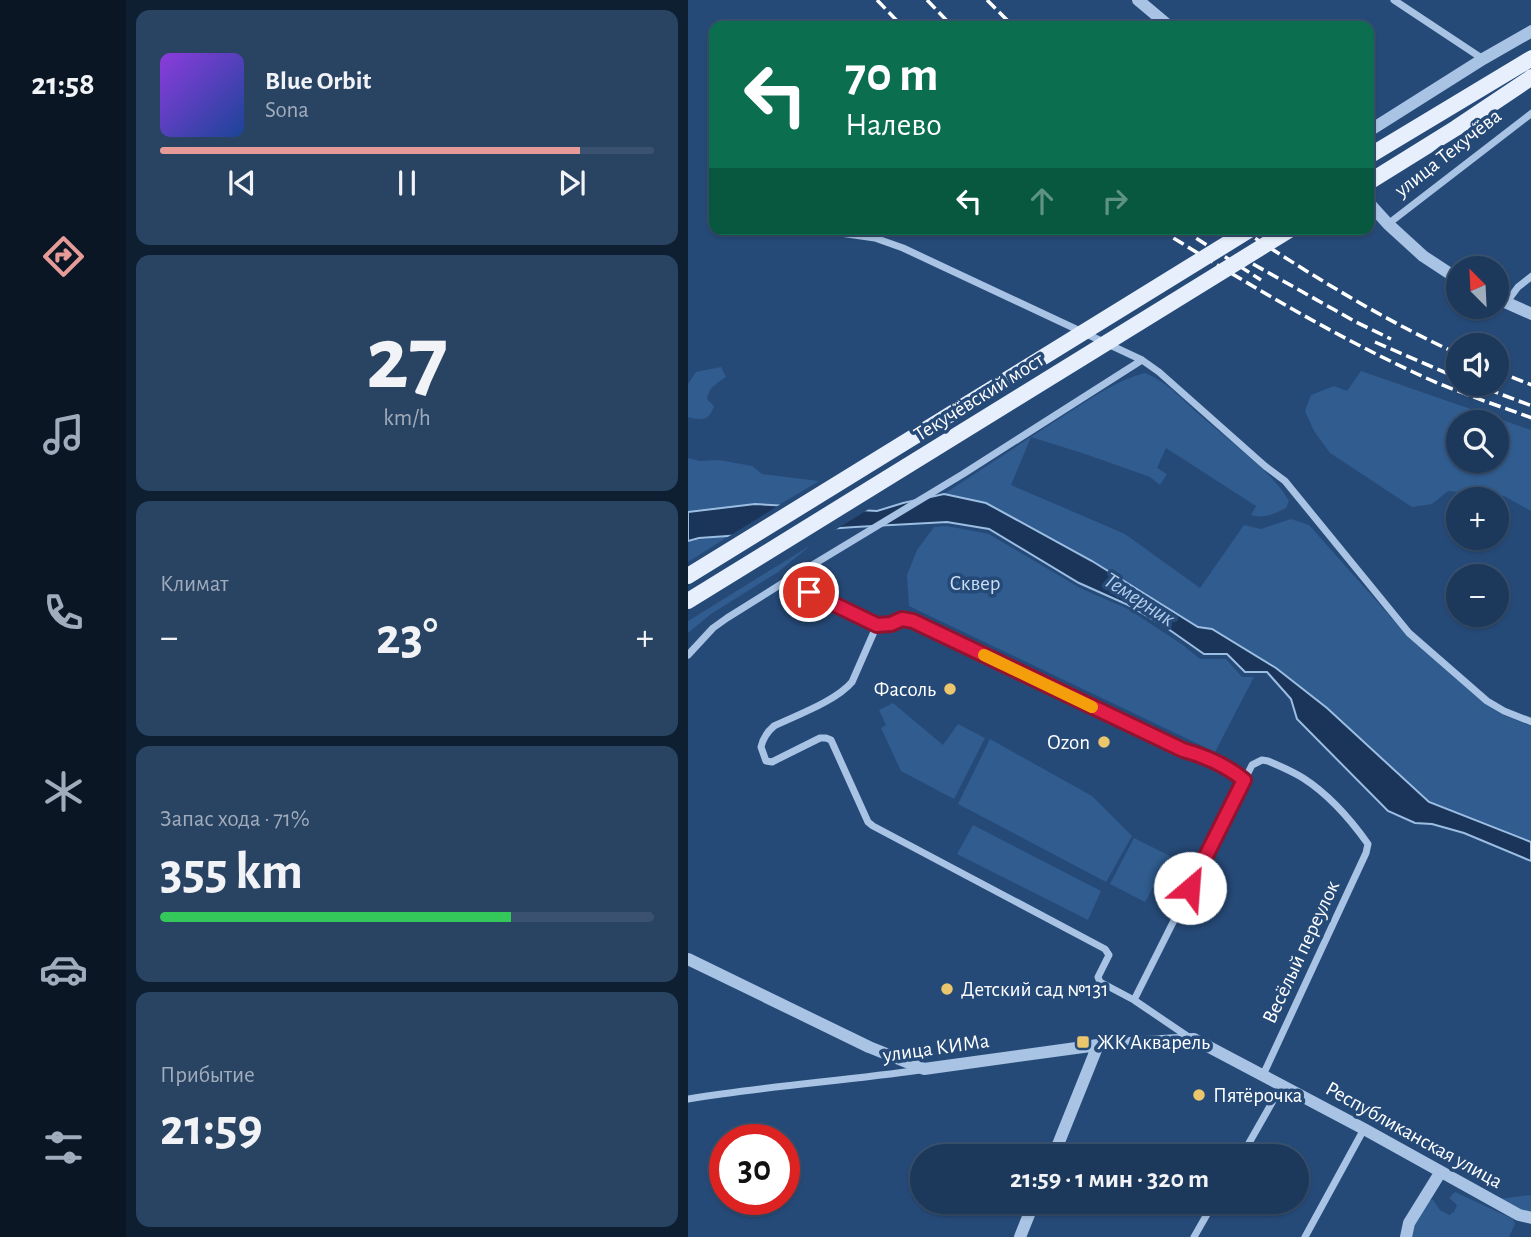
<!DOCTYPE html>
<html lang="ru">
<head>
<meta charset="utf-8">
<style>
	body { margin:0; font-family:"Alegreya Sans",sans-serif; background:#294363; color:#f1f3f6; height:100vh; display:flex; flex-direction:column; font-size:26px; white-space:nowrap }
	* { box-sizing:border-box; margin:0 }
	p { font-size:23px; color:#a0acbb }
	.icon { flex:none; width:38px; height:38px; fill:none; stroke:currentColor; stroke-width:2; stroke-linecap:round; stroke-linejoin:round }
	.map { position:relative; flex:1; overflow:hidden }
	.panel { display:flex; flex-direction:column; gap:10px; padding:10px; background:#0f1f32; width:562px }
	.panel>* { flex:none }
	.top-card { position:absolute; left:21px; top:21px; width:665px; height:214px; border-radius:14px; box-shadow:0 2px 5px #0004,0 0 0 2px #3a5270; background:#0b6e4f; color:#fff; overflow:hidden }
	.needle { width:46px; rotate:336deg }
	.tools { position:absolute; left:758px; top:256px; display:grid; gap:14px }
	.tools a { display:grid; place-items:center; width:63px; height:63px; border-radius:50%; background:#1c385a; box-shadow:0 2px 5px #0004,0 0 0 2px #3a5270; font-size:35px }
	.speed { position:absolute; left:21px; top:1124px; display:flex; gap:14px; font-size:35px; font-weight:700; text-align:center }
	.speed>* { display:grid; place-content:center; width:91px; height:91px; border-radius:50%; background:#1c385a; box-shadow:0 2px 5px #0004,0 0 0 2px #3a5270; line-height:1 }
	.speed .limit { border:10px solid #d22; background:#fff; color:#111 }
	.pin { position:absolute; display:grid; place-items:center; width:60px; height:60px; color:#fff; margin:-30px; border:4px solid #fff; border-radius:50%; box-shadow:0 2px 7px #0007 }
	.me { position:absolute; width:77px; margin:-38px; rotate:27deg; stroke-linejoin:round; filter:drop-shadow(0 0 5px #0008) }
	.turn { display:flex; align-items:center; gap:24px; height:147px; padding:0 21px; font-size:32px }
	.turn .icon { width:91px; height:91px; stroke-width:2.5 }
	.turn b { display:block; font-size:49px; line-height:60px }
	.lanes { display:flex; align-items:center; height:66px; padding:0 21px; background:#0003; justify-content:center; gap:35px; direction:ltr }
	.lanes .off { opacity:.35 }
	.big { font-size:52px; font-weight:600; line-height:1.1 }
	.panel .widget { flex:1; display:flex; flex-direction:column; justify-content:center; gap:10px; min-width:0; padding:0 24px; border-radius:14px; background:#294363 }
	.panel .dial { align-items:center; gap:0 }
	.dial b { font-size:91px; line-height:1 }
	.song { display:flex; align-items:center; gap:21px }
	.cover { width:84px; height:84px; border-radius:10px; background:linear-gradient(135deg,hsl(270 70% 55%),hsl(220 70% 35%)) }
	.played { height:7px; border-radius:4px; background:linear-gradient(90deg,#e69b98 85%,#3a5270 85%) }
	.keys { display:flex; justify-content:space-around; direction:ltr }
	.heat { display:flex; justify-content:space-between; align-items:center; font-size:38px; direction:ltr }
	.charge { height:10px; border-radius:5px; background:linear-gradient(90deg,#34c759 71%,#3a5270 0) }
	.trip { position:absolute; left:222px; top:1144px; width:399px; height:70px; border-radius:35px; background:#1c385a; box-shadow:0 2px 5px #0004,0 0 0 2px #3a5270; font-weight:600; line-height:70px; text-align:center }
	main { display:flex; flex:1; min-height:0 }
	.tab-bar { display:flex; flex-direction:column; width:126px; justify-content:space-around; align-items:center; background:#0b1624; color:#a0acbb }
	.tab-bar .icon { width:49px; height:49px }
	.tab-bar .selected { color:#e69b98 }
	.tab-bar b { font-size:32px; color:#f1f3f6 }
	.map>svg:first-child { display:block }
	.green { fill:#305c8f; fill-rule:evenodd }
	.water { fill:#1a3559; stroke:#9cbee3; stroke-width:2 }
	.pier { fill:#264a78 }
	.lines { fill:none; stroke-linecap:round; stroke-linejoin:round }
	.minor { stroke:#a8c3e3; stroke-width:7 }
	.tertiary { stroke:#a8c3e3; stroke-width:12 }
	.primary { stroke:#e7effc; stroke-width:16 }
	.rail { stroke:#fff; stroke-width:3.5; stroke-dasharray:12 5; stroke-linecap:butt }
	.primary-bridge { stroke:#e7effc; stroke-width:16 }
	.route-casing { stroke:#92132f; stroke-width:18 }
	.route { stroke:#e11d48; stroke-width:12 }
	.slow { stroke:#f59e0b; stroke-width:12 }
	.poi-dot { fill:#ecc66d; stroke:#264a78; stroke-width:2.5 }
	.labels { text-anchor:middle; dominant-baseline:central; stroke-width:7; stroke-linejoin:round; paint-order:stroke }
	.street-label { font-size:21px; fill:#fff; stroke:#264a78 }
	.park-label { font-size:21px; fill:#caddf3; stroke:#264a78 }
	.poi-label { font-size:21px; fill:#fff; stroke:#264a78; text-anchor:start }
	.water-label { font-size:23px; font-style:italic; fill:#b3cdeb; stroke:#264a78 }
</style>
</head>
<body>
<main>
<nav class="tab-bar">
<b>21:58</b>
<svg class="icon selected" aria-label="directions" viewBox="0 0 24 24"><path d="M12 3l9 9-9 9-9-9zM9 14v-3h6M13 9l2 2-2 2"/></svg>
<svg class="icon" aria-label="music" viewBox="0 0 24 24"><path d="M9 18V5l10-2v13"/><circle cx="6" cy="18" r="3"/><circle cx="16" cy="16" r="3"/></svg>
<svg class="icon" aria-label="phone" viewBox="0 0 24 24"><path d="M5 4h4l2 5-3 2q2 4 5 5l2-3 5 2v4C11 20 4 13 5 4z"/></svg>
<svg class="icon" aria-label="climate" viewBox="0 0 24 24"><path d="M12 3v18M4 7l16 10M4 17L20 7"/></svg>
<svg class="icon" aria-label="car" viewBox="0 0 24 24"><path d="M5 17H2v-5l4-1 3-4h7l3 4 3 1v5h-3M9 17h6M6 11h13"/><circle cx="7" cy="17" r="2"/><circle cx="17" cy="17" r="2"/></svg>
<svg class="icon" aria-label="filters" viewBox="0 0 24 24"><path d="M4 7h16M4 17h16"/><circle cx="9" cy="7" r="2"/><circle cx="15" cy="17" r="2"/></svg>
</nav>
<section class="panel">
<div class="widget">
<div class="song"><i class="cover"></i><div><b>Blue Orbit</b><p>Sona</p></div></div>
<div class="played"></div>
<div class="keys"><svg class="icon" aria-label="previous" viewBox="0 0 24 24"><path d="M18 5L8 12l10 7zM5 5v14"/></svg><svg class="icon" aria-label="pause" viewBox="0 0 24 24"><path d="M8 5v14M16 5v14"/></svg><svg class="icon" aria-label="next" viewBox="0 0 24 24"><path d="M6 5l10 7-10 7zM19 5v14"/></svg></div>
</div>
<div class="widget dial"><b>27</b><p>km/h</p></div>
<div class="widget"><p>Климат</p>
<div class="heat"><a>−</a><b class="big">23°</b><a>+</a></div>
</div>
<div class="widget"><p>Запас хода · 71%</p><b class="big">355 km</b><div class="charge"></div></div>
<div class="widget"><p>Прибытие</p><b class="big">21:59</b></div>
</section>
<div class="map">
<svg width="844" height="1237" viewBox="0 0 844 1237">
	<rect width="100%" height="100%" fill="#264a78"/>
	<path class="green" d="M33 367 38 377C29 383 20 388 19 399L26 406C21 421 14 421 0 417V384L8 372Z
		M673 371 843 430V511L816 496 760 491 744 504 724 507 642 453 626 431 617 411 623 395 646 386 659 391ZM770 422H808V460H770Z
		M457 373C478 381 497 402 514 417 538 438 587 474 601 501L598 508C586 514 576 519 563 515L568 506 478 448 469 468 479 474 472 485 462 477 400 455 343 437 323 485 437 534 512 588 556 525 573 529 603 519 621 525 709 624 799 705 815 715 843 726V842L741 802 639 708 589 668 524 629 511 627 404 561 298 503 256 494C297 467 338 440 380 413 404 398 429 380 457 373Z
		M0 458 12 461 31 460 64 466 74 474 131 481 91 505 67 504 0 512Z
		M259 526 301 534 392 588 440 609 495 645 512 659H538L554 677H566L527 752 221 606 219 575 229 550 246 527Z
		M41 536 0 562V541Z
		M123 545 90 572 23 614 0 633V621Z
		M205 703 255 745 270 724 297 738 266 799 213 771 193 728 198 725 191 710Z
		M302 739 404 796 444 836 418 882 270 804Z
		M285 825 413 891 400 920 269 854Z
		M446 838 482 856 457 902 422 884Z
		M767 1192 825 1219 827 1224 821 1237H722V1232L741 1200H745L752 1210 761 1215 766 1212 769 1205 761 1198Z
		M843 1195V1213L833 1211 810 1199Z"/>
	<path class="water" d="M256 494 298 503 404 561 510 627 524 629 588 668 639 708 741 802 843 842V861L776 833 744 824 727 823 700 811 609 719 603 699 579 672H557L539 654H516L476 626 438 604 391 583 301 529 259 522 167 527 11 538 0 541V512L67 504 189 511 215 503Z"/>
	<path class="pier" d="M96 502 184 507 144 532 35 540Z"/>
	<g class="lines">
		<path class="minor" d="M706 0 795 59
			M700 224 844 113
			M124 229 187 238 215 248 454 360 471 372 577 466 597 481 721 633 799 701 816 711 844 722
			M818 303 830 287 844 276
			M98 581 189 625C203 624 211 617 225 621L495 750C517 756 538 765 556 780
			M189 625 164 682C148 701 109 715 86 726 79 732 75 738 73 747L78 761 84 762 132 738H138L143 740 180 822 185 826 417 949 421 955 410 977 412 982 446 1000 502 1038
			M0 655 25 628 39 618 98 581 275 474 454 360
			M446 1000 564 765 574 760 580 761C592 766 604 771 615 778 640 794 663 820 680 844L678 853 575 1075
			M0 1099C77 1086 155 1081 232 1070
			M553 1157 594 1085
			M506 1237 526 1202
			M617 1237 676 1129"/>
		<path class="tertiary" d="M450 0 481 26
			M681 131 795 59 844 31
			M681 203 700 224 735 256 770 279
			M808 298 844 314
			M0 959 181 1047 236 1069 410 1045 506 1039 676 1129 831 1215 844 1218
			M365 1157 410 1045
			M332 1237 346 1202
			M718 1237 721 1223 752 1173"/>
		<path class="primary" d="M681 156 844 58
			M681 182 768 128 844 77"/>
		<path class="rail" d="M189 0 214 26
			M239 0 264 26
			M299 0 325 26
			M471 229C553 280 636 330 723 371 762 390 803 403 844 418
			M494 229 573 280
			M553 229C623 275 694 319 770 354
			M565 264 668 322 703 339
			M687 342 770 378
			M808 371 844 385
			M783 383 844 406"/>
		<path class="primary-bridge" d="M0 576 563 229
			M0 601 603 229"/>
	</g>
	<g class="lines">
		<g class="route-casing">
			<path id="route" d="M121 592 189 625 203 624 214 619 225 621 495 750C517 756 538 765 556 780L502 888"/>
		</g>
		<use href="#route" class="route"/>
		<path class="slow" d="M296 655 404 707"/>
	</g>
	<g class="poi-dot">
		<circle cx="262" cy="689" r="7"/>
		<circle cx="416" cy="742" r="7"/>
		<circle cx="259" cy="989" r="7"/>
		<rect x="388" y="1035" width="14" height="14" rx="3.5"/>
		<circle cx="511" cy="1095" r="7"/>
	</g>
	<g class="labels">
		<g class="street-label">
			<text transform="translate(760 153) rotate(-38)">улица Текучёва</text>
			<text transform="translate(291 397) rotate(-32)">Текучёвский мост</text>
			<text transform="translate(613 952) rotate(-65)">Весёлый переулок</text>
			<text transform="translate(248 1048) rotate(-8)">улица КИМа</text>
			<text transform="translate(726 1135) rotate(29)">Республиканская улица</text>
		</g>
		<g class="park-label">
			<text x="287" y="583">Сквер</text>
		</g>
		<g class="poi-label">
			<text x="248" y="689" text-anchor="end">Фасоль</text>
			<text x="402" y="742" text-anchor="end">Ozon</text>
			<text x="273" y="989">Детский сад №131</text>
			<text x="409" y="1042">ЖК Акварель</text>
			<text x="525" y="1095">Пятёрочка</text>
		</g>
		<g class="water-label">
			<text transform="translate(451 600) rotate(33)">Темерник</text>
		</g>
	</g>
</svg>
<div class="tools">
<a><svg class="needle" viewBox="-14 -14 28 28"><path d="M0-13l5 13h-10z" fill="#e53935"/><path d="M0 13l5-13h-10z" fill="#a0acbb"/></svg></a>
<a><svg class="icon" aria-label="sound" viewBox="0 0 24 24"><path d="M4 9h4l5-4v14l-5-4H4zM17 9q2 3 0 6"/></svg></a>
<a><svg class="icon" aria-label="search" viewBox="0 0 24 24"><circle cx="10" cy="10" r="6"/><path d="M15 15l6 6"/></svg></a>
<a>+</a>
<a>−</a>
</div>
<div class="speed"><div class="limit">30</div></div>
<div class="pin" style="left:121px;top:592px;background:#d93025"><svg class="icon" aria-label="arrive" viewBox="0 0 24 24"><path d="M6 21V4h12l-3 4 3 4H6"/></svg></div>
<svg class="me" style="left:502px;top:888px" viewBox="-20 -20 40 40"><circle r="19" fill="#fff"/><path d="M0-13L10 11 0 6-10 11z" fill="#e11d48"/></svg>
<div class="trip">21:59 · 1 мин · 320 m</div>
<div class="top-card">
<div class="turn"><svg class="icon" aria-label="left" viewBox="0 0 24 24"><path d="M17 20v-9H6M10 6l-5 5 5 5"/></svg><div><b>70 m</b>Налево</div></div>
<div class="lanes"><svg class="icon" aria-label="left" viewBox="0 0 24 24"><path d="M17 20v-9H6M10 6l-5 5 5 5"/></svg><svg class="icon off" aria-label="ahead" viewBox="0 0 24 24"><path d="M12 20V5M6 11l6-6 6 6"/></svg><svg class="icon off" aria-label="right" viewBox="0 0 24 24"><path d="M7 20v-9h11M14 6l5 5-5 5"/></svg></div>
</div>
</div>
</main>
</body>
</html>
